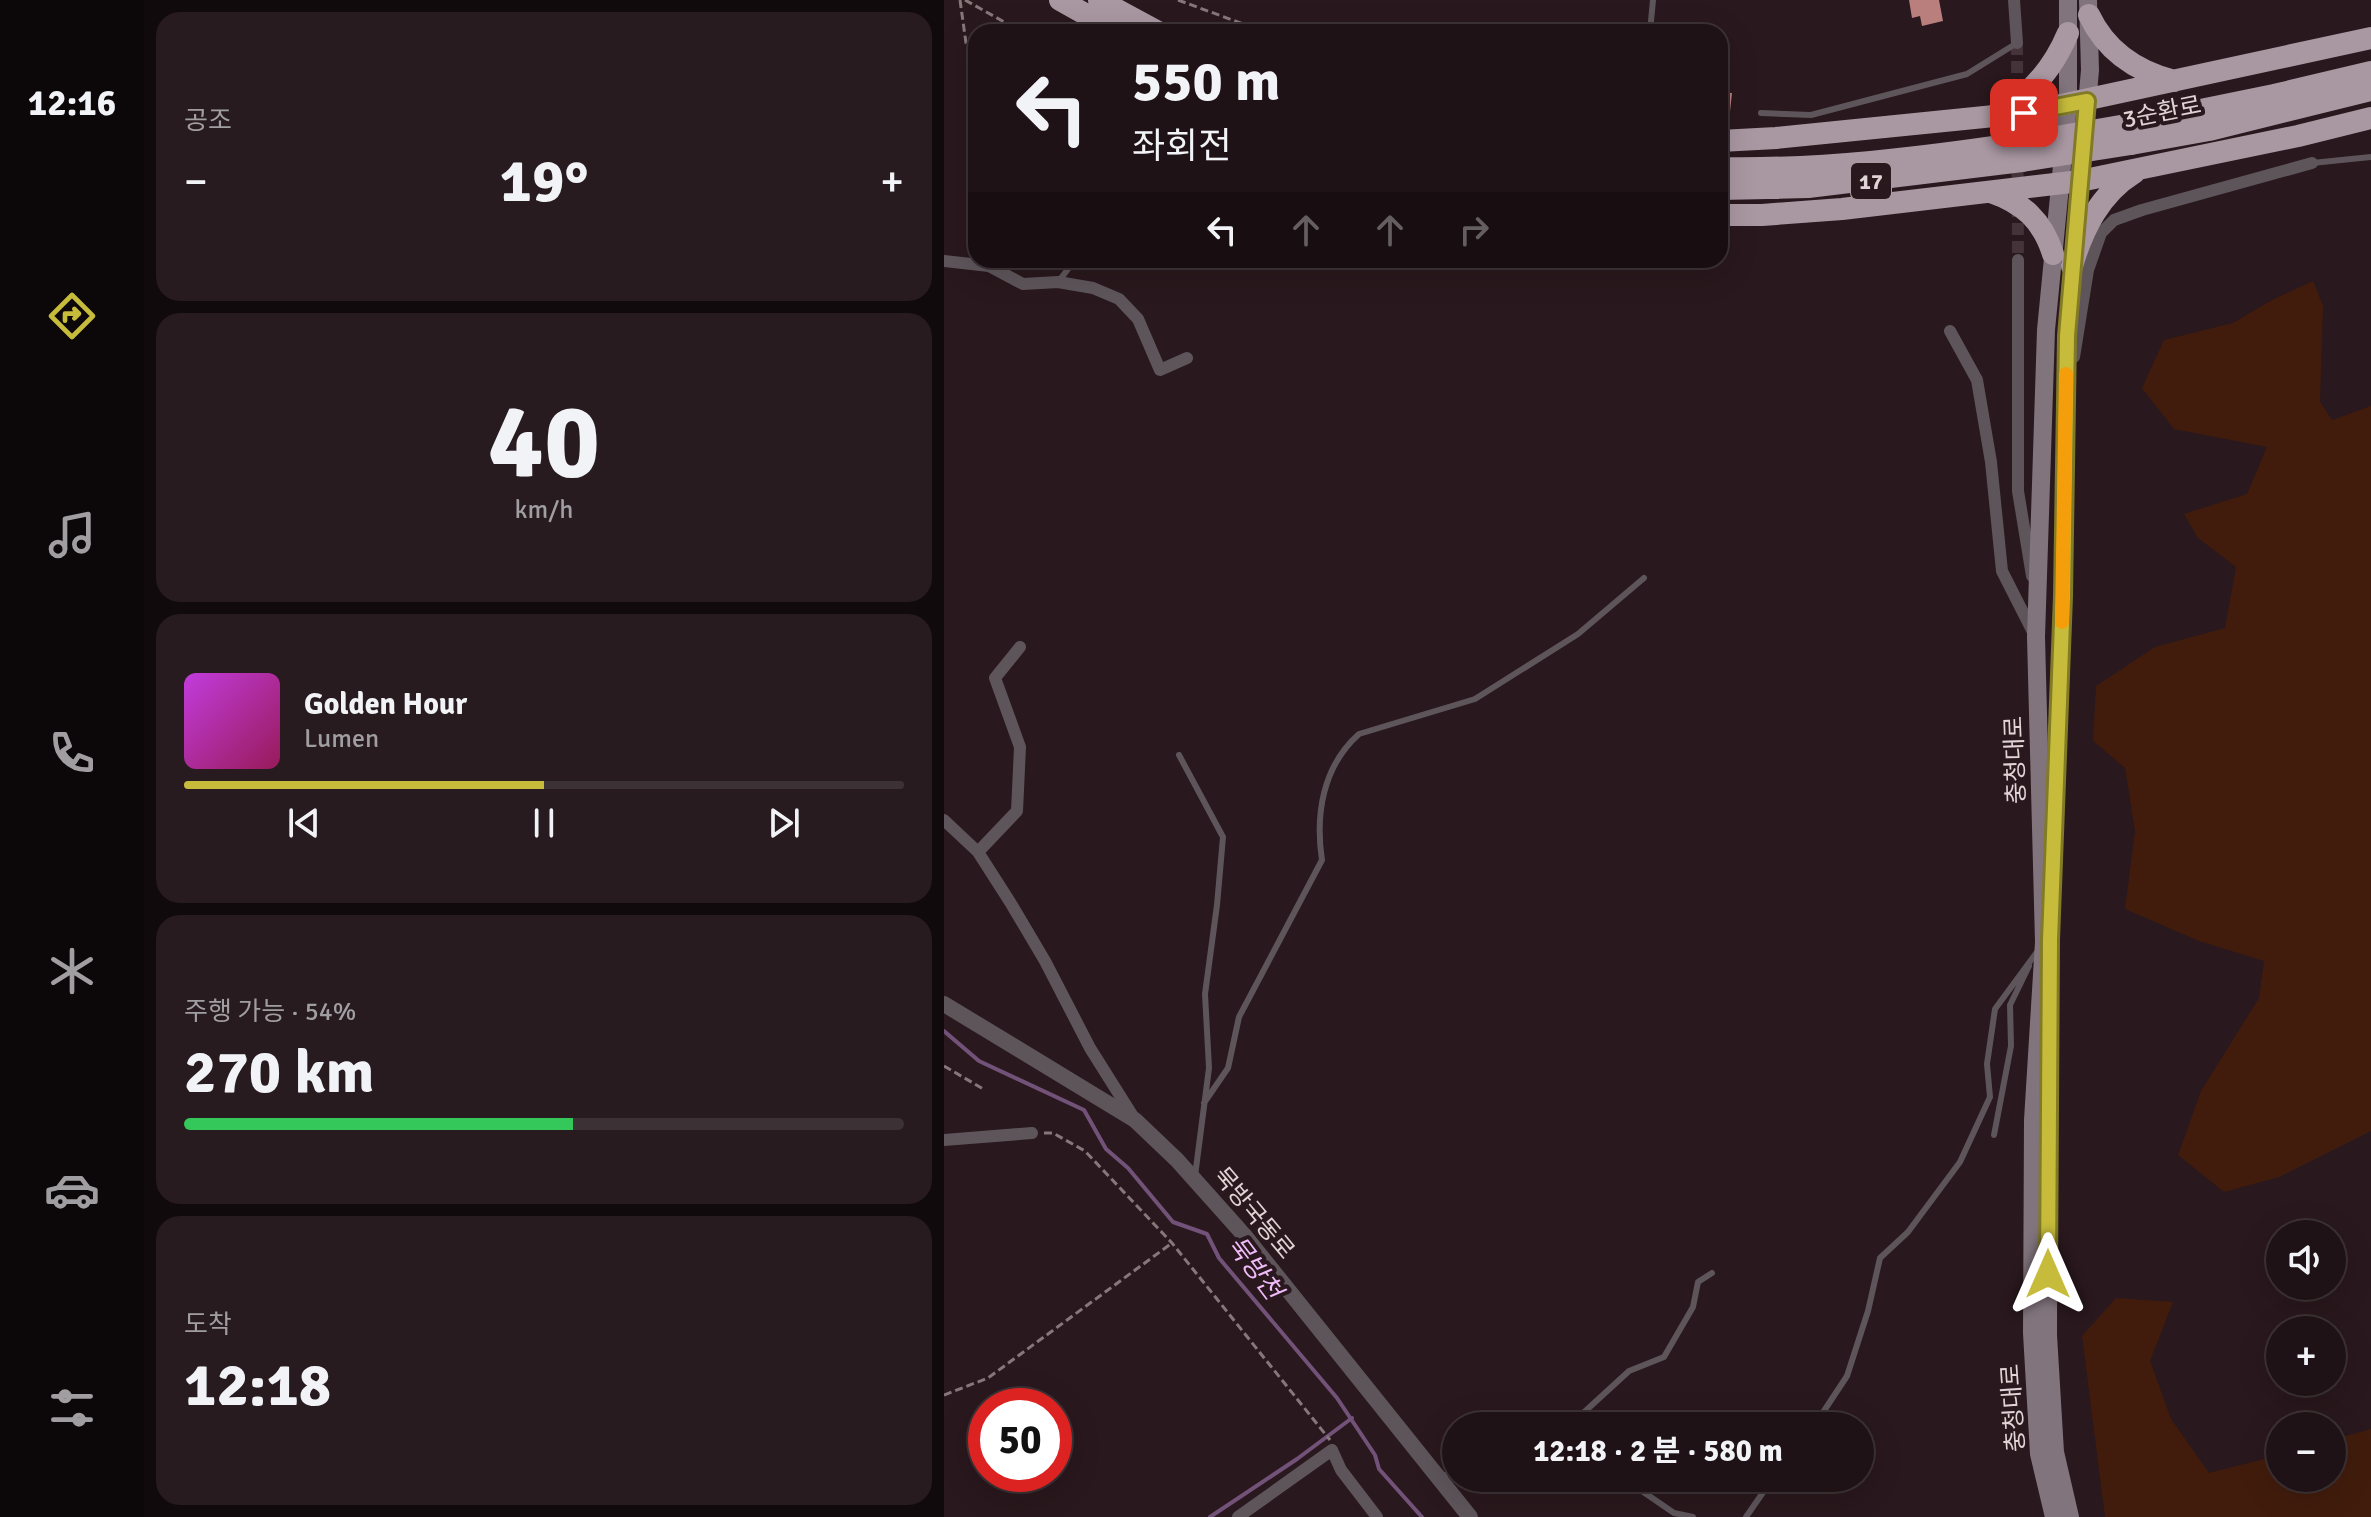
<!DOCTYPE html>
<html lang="ko">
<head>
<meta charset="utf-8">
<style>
	body { margin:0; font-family:Signika,"Noto Sans KR",sans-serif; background:#271b1f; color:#f1f3f6; height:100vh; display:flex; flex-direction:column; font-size:30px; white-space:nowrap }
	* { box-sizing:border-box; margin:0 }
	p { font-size:26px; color:#a19ea1 }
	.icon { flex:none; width:44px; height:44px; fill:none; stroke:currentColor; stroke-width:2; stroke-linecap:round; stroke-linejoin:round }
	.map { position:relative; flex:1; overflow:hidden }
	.side { display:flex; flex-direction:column; gap:12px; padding:12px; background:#110a0c; width:800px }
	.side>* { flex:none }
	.hud { position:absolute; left:24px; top:24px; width:760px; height:244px; border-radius:24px; box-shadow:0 8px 32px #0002,0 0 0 2px #3c3235; background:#1f1216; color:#f1f3f6; overflow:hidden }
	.buttons { position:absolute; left:1322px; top:1220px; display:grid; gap:16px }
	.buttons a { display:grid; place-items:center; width:80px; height:80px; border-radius:50%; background:#1f1216; box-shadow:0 8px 32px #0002,0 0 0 2px #3c3235; font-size:40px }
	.speed { position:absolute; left:24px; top:1388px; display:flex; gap:16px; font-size:40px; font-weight:700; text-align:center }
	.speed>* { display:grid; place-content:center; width:104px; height:104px; border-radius:50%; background:#1f1216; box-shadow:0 8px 32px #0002,0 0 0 2px #3c3235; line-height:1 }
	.speed .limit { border:12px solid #d22; background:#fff; color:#111 }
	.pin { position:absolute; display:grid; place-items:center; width:68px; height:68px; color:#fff; margin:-34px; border-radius:16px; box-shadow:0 4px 12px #0006 }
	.me { position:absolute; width:88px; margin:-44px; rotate:0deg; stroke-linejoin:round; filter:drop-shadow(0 0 6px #0008) }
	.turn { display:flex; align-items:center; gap:28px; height:168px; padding:0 32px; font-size:36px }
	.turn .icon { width:104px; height:104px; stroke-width:2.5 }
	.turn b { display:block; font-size:56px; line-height:68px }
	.lanes { display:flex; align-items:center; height:76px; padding:0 32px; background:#0003; justify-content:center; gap:40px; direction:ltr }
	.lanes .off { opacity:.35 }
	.big { font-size:60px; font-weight:700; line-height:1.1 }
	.side .widget { flex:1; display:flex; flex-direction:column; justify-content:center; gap:12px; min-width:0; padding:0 28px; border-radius:24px; background:#271b1f }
	.side .dial { align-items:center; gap:0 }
	.dial b { font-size:104px; line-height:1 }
	.song { display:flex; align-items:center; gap:24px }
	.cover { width:96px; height:96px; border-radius:12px; background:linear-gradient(135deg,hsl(290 70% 55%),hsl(330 70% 35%)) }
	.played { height:8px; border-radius:4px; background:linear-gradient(90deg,#c7bb3b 50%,#3c3235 50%) }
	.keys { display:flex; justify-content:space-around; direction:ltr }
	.heat { display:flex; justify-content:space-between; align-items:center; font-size:44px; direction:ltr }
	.charge { height:12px; border-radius:6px; background:linear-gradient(90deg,#34c759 54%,#3c3235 0) }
	.trip { position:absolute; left:498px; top:1412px; width:432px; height:80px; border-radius:40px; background:#1f1216; box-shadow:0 8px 32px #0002,0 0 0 2px #3c3235; font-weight:700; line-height:80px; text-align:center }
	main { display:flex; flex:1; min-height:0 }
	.tab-bar { display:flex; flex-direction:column; width:144px; justify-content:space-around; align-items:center; background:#0c0709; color:#a19ea1 }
	.tab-bar .icon { width:56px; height:56px }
	.tab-bar .current { color:#c7bb3b }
	.tab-bar b { font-size:36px; color:#f1f3f6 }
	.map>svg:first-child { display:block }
	.green { fill:#411c0c }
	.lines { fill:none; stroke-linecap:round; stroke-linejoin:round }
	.stream { stroke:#725278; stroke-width:4 }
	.building { fill:#b87f7d }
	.minor-tunnel { stroke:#443439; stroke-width:12; stroke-dasharray:12 6; stroke-linecap:butt }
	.path { stroke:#86777b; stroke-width:3; stroke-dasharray:8 4; stroke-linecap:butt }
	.service { stroke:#5d555a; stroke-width:6 }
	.minor { stroke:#5d555a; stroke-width:12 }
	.tertiary { stroke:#5d555a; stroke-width:16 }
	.secondary { stroke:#81747c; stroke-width:18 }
	.trunk { stroke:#a997a2; stroke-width:22 }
	.trunk-bridge { stroke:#a997a2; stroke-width:22 }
	.route-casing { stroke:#817a26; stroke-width:20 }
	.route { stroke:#c7bb3b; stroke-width:14 }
	.slow { stroke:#f59e0b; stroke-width:14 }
	.labels { text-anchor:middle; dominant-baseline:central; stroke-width:8; stroke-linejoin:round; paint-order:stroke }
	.shield { fill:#29181d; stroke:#a99c9f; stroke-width:2 }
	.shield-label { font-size:22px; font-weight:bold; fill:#e0d4d7 }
	.street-label { font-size:24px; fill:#e0d4d7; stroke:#29181d }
	.water-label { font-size:26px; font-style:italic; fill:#efbbf9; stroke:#29181d }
</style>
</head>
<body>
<main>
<nav class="tab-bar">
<b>12:16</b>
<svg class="icon current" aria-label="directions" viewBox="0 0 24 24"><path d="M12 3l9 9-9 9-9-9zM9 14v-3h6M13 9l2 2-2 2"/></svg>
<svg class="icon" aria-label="music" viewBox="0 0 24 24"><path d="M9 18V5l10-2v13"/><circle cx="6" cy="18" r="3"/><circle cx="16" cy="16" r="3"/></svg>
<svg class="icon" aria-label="phone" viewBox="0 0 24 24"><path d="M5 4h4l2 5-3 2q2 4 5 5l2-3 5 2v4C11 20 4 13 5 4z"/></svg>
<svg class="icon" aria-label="climate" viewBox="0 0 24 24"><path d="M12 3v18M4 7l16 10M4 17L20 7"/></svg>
<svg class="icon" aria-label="car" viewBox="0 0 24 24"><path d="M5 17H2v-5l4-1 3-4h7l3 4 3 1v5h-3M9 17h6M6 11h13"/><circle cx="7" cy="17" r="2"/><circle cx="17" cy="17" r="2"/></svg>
<svg class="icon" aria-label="filters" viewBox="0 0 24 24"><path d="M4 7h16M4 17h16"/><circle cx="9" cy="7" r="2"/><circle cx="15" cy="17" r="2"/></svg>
</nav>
<section class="side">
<div class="widget"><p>공조</p>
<div class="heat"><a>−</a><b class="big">19°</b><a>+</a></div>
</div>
<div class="widget dial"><b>40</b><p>km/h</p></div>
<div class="widget">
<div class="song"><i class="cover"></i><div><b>Golden Hour</b><p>Lumen</p></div></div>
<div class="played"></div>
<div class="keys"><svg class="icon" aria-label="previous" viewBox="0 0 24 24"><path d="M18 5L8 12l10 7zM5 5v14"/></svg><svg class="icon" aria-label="pause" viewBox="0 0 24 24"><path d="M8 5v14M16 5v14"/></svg><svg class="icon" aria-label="next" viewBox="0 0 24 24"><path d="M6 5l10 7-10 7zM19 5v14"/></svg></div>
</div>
<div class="widget"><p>주행 가능 · 54%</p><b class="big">270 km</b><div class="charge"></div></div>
<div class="widget"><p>도착</p><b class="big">12:18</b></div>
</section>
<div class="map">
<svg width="1427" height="1517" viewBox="0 0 1427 1517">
	<rect width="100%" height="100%" fill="#29181d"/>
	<path class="green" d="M1369 281 1379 306 1376 402 1388 420 1427 406V1131L1335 1177 1280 1192 1234 1155 1257 1091 1315 998 1320 961 1255 941 1181 909 1191 831 1181 768 1149 741 1152 686 1211 647 1281 628 1292 567 1254 538 1240 514 1303 494 1323 447 1230 429 1198 388 1220 340 1289 323 1328 300Z
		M1172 1298 1229 1302 1206 1361 1227 1419 1265 1473 1336 1455V1478H1388V1440L1427 1429V1517H1161L1138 1336Z"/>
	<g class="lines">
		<path class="stream" d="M0 1031 35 1061 140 1110 162 1149 184 1168 229 1222 263 1234 275 1258 393 1398 431 1455 435 1469 478 1517
			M266 1517 353 1459 408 1418"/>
	</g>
	<path class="building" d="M965 0H995L999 21 978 26 976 16 968 18Z
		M776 92 788 93 785 121 776 120Z"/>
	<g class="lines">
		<path class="minor-tunnel" d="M1073 43 1074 260"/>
		<path class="path" d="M16 0 22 43 32 71
			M21 0 78 32
			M234 0 321 32
			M0 1066 41 1090
			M100 1133H109L141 1151 228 1243 386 1440
			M0 1395 44 1378 228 1243"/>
		<path class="service" d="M706 32 709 0
			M817 113 867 115 1023 74 1073 43
			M1368 163 1427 157
			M114 282 131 260
			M235 755 279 837 273 905 261 994 265 1068 251 1176
			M260 1103 284 1068 295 1017 378 860C371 814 379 766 415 734L531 699 634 634 700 578
			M1050 1135 1067 1046 1066 1005 1085 966
			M625 1426 685 1371 720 1357 749 1307 754 1282 768 1273
			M870 1426 903 1376 924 1311 936 1258 964 1232 1016 1162 1046 1097 1043 1064 1051 1009 1093 952
			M679 1478 730 1513 749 1517
			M496 1480 512 1466
			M802 1517 829 1478"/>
		<path class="minor" d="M1070 0 1073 43
			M1074 260V491L1088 576
			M0 261 45 266 79 284 114 282 149 288 175 299 194 319 216 370 243 358
			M1006 331 1033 380 1047 462 1058 571 1090 634
			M1130 357 1144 270 1157 233 1170 220 1198 210 1368 163
			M0 820 34 852 66 902 101 961 146 1048 190 1118
			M34 852 73 811 76 747 51 678 76 647
			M0 1140 88 1133
			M294 1517 388 1450 397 1470 433 1517"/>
		<path class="tertiary" d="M0 1004 191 1120 233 1160 300 1235 526 1517"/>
		<path class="secondary" d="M1109 864 1119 596 1123 336 1146 70 1144 0
			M1105 1038 1104 1335 1111 1452 1126 1517
			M1110 1517 1095 1454 1088 1333 1089 1120 1100 942 1092 637 1102 330 1124 104V0"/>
		<path class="trunk" d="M116 0 173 32
			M155 0 214 32
			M1145 15C1162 51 1191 71 1230 81
			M1052 114C1086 96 1109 69 1124 33
			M1188 124 1330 95 1427 72
			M776 141 832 138 1080 113 1427 38
			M1187 144 1265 130 1427 90
			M776 168C877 170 977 158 1077 143
			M776 189 864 187 1078 161
			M1047 192C1079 203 1099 221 1109 254
			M776 215H818L898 209 1136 181 1354 136 1427 118
			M1128 266C1139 229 1156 194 1190 173"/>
		<path class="trunk-bridge" d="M1077 143 1188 124
			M1078 161 1187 144"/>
	</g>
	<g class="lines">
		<g class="route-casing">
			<path id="route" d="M1080 113 1143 101 1123 336 1119 596 1106 940 1104 1274"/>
		</g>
		<use href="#route" class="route"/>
		<path class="slow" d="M1118 622 1122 374"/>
	</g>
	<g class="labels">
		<rect class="shield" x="907" y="163" width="40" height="36" rx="6"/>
		<g class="shield-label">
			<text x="927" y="181">17</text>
		</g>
		<g class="street-label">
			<text transform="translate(1218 112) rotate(-11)">3순환로</text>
			<text transform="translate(1071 760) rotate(-92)">충청대로</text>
			<text transform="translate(310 1213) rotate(50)">묵방국동로</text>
			<text transform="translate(1069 1408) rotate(-94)">충청대로</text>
		</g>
		<g class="water-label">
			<text transform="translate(310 1268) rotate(53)">묵방천</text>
		</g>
	</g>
</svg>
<div class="buttons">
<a><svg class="icon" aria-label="sound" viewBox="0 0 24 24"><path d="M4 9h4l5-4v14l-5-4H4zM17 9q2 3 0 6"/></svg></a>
<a>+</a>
<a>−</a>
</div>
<div class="speed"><div class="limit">50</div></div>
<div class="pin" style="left:1080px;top:113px;background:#d93025"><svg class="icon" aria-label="arrive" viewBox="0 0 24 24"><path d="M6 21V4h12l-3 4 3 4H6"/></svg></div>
<svg class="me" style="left:1104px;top:1274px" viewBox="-20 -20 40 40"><path d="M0-17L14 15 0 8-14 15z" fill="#c7bb3b" stroke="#fff" stroke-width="4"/></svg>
<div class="trip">12:18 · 2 분 · 580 m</div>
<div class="hud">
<div class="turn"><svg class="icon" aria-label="left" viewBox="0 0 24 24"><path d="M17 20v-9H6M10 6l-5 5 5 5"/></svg><div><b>550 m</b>좌회전</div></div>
<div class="lanes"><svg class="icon" aria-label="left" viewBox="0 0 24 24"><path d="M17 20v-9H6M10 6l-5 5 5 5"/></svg><svg class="icon off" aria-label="ahead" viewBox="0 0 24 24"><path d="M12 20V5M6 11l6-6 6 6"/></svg><svg class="icon off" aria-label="ahead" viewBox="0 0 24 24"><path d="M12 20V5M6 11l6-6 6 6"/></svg><svg class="icon off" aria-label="right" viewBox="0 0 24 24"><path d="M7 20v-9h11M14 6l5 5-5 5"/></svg></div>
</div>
</div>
</main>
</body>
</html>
